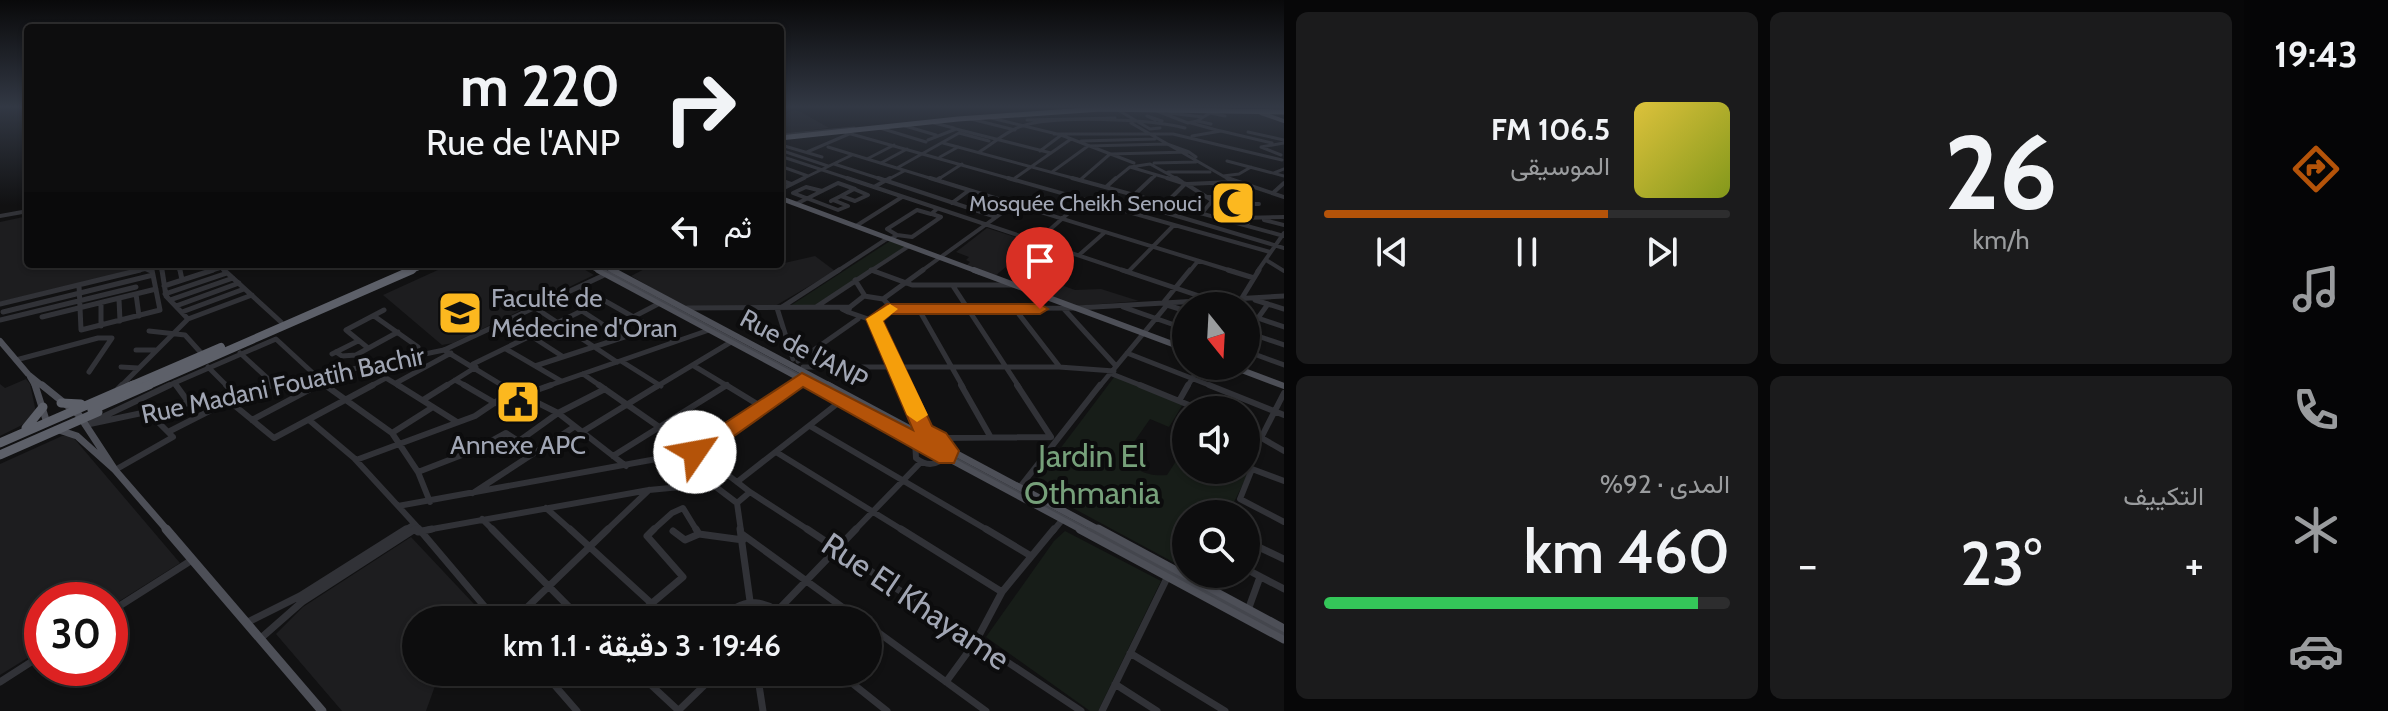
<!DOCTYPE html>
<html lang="ar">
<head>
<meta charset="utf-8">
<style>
	body { margin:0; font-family:Cabin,Vazirmatn,sans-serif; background:#1b1b1c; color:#f1f3f6; direction:rtl; height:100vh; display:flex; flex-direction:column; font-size:30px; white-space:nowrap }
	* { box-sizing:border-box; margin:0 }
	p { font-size:26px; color:#9a9c9e }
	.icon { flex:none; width:44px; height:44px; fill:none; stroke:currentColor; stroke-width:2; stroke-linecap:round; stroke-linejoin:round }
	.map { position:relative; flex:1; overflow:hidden; direction:ltr }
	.sheet { display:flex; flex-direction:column; gap:12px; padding:12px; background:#070708; width:960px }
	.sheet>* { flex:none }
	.banner { position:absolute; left:24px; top:24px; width:760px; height:244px; border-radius:8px; box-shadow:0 2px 6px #0004,0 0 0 2px #2d2d2e; direction:rtl; background:#0d0d0e; color:#f1f3f6; overflow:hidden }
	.needle { width:52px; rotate:162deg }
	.tools { position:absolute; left:1172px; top:292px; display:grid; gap:16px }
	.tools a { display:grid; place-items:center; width:88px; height:88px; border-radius:50%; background:#0d0d0e; box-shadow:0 2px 6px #0004,0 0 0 2px #2d2d2e; font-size:40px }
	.speed { position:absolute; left:24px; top:582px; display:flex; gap:16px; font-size:40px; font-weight:700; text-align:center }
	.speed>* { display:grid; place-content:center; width:104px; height:104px; border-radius:50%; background:#0d0d0e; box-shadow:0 2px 6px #0004,0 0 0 2px #2d2d2e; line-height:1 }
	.speed .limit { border:12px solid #d22; background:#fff; color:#111 }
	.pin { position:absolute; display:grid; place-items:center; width:68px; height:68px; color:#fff; margin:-82px -34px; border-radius:50% 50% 50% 0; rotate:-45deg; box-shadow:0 0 8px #0007 }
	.pin .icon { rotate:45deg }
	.me { position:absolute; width:88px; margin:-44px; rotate:57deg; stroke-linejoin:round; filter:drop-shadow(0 0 6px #0008) }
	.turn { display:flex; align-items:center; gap:28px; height:168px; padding:0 32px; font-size:36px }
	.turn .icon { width:104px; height:104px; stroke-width:2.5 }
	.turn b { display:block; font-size:56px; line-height:68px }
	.then { display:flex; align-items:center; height:76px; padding:0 32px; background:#0003; gap:16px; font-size:30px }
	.big { font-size:60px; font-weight:600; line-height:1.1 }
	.sheet .tile { flex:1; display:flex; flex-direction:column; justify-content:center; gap:12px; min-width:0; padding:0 28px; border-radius:12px; background:#1b1b1c }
	.sheet .dial { align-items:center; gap:0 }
	.dial b { font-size:104px; line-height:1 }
	.song { display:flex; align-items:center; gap:24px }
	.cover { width:96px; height:96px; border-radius:12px; background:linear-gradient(135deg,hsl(50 70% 55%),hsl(70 70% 35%)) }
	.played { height:8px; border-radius:4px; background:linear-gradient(90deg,#b45309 70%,#2d2d2e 70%) }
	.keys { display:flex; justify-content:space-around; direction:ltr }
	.heat { display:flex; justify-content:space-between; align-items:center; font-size:44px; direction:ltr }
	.charge { height:12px; border-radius:6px; background:linear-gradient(90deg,#34c759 92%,#2d2d2e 0) }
	.sheet .tiles { flex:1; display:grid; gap:12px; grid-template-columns:repeat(2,1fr) }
	.trip { position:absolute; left:402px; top:606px; width:480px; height:80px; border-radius:40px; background:#0d0d0e; box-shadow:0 2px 6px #0004,0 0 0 2px #2d2d2e; font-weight:600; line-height:80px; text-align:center; direction:rtl }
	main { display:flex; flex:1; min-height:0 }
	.menu { display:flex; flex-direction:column; width:144px; justify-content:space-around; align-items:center; background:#050506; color:#9a9c9e }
	.menu .icon { width:56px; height:56px }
	.menu .selected { color:#b45309 }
	.menu b { font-size:36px; color:#f1f3f6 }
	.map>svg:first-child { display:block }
	.built { fill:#1d1d1f }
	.green { fill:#171d18 }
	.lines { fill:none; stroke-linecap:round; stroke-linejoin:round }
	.minor-far4 { stroke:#313237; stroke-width:3 }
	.minor-far3 { stroke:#313237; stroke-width:4 }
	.minor-far2 { stroke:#313237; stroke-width:5 }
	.minor-far1 { stroke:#313237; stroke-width:6 }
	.minor { stroke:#313237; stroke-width:7 }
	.major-far4 { stroke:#4d4f57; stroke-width:4 }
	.major-far3 { stroke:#4d4f57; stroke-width:5 }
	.major-far2 { stroke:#4d4f57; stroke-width:6 }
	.major-far1 { stroke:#4d4f57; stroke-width:7 }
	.major { stroke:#4d4f57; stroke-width:9 }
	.highway-far3 { stroke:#5d6069; stroke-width:5 }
	.highway-far2 { stroke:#5d6069; stroke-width:6 }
	.highway-far1 { stroke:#5d6069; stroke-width:8 }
	.highway { stroke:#5d6069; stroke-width:9 }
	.tram-far1 { stroke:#44464d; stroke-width:2 }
	.tram { stroke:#44464d; stroke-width:3 }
	.route { fill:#b45309; stroke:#753606; stroke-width:2 }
	.slow { fill:#f59e0b }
	.labels { text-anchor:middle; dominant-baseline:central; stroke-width:8; stroke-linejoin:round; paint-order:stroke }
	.far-poi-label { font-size:22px; fill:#a1a6b4; stroke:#0c0c0d; text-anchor:end }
	.poi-label { font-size:26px; fill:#a1a6b4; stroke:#0c0c0d; text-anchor:start }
	.street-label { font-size:26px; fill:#a1a6b4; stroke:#0c0c0d }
	.near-park-label { font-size:32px; fill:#76a07a; stroke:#0c0c0d }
	.near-street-label { font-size:32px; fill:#a1a6b4; stroke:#0c0c0d }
</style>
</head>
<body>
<main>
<nav class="menu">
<b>19:43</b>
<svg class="icon selected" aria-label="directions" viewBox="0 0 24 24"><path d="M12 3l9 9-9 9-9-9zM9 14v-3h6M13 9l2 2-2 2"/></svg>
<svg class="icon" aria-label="music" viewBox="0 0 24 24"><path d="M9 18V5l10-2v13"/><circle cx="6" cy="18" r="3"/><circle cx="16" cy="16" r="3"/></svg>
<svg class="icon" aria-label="phone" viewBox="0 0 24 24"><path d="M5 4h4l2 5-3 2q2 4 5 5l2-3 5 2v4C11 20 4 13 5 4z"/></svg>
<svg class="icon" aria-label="climate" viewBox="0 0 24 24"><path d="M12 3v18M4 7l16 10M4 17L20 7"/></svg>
<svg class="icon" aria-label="car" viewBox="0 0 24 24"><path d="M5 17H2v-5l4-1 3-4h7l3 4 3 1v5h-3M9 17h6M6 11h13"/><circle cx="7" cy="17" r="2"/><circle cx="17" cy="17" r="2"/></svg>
</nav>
<section class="sheet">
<div class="tiles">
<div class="tile dial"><b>26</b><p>km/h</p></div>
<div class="tile">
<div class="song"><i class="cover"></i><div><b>106.5 FM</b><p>الموسيقى</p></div></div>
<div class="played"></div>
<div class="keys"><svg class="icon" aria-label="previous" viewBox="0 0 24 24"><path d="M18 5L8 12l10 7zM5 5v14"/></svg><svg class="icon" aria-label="pause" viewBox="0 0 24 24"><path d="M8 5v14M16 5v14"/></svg><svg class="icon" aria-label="next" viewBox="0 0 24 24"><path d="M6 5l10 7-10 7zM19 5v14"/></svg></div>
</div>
<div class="tile"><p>التكييف</p>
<div class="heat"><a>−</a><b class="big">23°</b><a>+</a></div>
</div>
<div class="tile"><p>المدى · 92%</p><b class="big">460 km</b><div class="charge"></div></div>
</div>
</section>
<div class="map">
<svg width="1284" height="711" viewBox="0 0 1284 711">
	<rect width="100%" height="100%" fill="#111112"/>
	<path class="built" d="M794 110 801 112 829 128 780 134V116Z
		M28 216V264H158L0 302V222Z
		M987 228 1034 243 994 277 965 267 970 262 966 260 969 257 956 252Z
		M815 256 835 271 775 306H683L631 276 654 264H780Z
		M451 264H575L594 275 453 343 442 345 383 295Z
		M1050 281 1075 290 1101 289 1139 301 1075 306 1037 292Z
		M26 379 30 384 36 412 28 422 0 436V384L5 388Z
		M62 436H72L180 563 110 607V600H42V649L0 675V464Z
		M411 537 489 620H416V672H440L426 711H342L276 634 303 607Z"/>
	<path class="green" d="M890 241 905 247 814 306H790Z
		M1115 376 1183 404 1169 427 1150 419 1127 452C1130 471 1150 477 1167 475L1186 446V470H1239L1248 474 1228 514H1186V569L1032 486Z
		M1065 531 1161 581 1098 711H1090L986 637 1054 541Z"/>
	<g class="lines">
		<path class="minor-far4" d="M1228 106 1284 108
			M1118 110 1150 129 1160 128
			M1157 111 1188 123 1197 121
			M1169 113 1203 117
			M1210 113 1197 121 1211 124
			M1210 113 1225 116
			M987 117 1061 135 1134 163
			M971 119 1015 130
			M1027 120 1115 118
			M1155 120 1147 116 1162 121
			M934 123 954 128
			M1131 123 1230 180
			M1191 123 1220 131
			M905 126 936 135
			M880 128 926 142
			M844 132 1015 180
			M1248 132 1284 140
			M1054 134H1173L1282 160
			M780 135 854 128
			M1192 136 1221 131 1272 143
			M928 140 956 129 1051 153
			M1081 141 1155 139
			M943 143 1080 180
			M781 145 822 157
			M828 147 936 180
			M780 150 828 166
			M1040 151 1060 136
			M807 152 849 134
			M979 152C993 144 1006 131 1022 126 1056 115 1150 119 1185 128
			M1189 152 1196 157
			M1281 155 1261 147 1284 143
			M780 156 853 180
			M940 157 958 147
			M867 159 894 145
			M1227 161 1284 176
			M881 163 907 149
			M1154 163 1196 162
			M834 164 884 180
			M780 166 808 176
			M897 168 959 133 989 141
			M1052 172 1088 146 1167 144 1189 152 1110 154 1080 180
			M1168 172H1210
			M1274 173 1284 169
			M1223 176 1239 174 1251 167
			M1015 178 1071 139
			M800 180 852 155
			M887 180 904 171
			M937 180 962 164
			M1114 180 1130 167
			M1150 180 1155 176
			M1174 180 1130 167 1150 164 1179 180"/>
		<path class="minor-far3" d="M847 178 1128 272
			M878 178 996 217
			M930 178 1235 272
			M1008 178 1270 252
			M1072 178 1284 236
			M1167 178 1186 184 1248 223
			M1176 178 1182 182
			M1227 178 1284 197
			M780 180 791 184
			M937 180 940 178
			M1213 183 1247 204H1259
			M1187 184 1233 182
			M874 187 890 178
			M1106 187 1116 178
			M854 189 868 195 855 201 841 196Z
			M780 190 804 178
			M822 191 806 187 793 193 838 210 848 206 833 200
			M1274 192 1284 183
			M1134 195 1152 178
			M1207 197 1252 196 1230 183
			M831 201 841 196
			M952 203 968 191
			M1133 203 1284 248
			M1166 203 1185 184
			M796 204 838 183 855 189
			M1202 213 1212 201
			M0 216 28 211
			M1241 218 1284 217
			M1264 220 1284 225
			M856 226 902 197
			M897 235 912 237 941 217 932 214
			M891 239 897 235 887 229 917 210 931 214 937 209
			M1036 242 1083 200
			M1079 255 1104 233
			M1266 260 1284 271
			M178 264 180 272
			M197 264 198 267
			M217 264 226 272
			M871 270 877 272
			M132 272 145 269 152 272
			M162 272 161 267 169 264
			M207 272 220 268
			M611 272 628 264
			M836 272 888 238
			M869 272 909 246
			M920 272 1013 205
			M1128 272 1174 225
			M1189 272 1198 261
			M1257 272 1284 233"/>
		<path class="minor-far2" d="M180 270 182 280
			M224 270 281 322
			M871 270 912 285H1013
			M1122 270 1229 306
			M1228 270 1254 278
			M855 280 865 296
			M79 285 81 330 160 310 152 270
			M164 286 213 270
			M953 286 1019 387
			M582 288 676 341
			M136 294 139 316
			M165 294 227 273
			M864 296 883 299 888 304 887 309 871 320 848 312 850 307Z
			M119 299 120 321
			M883 299 923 270
			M170 300 233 278
			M1255 300 1284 309
			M101 303V326
			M0 304 140 270
			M1167 305 1186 311
			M176 306 239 283
			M1237 306 1259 270
			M782 307 839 270
			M816 307 872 270
			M1123 307 1186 329
			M687 308 850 307
			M777 308 793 359
			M918 308 963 387
			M537 309 617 362
			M842 309 848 312
			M887 309 1077 308 1284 296
			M1015 309 1059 366
			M1064 309 1116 366
			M582 311 622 337
			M3 312 153 275
			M182 312 244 289
			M1246 314 1284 327
			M374 316 418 347
			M42 317 156 289
			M1258 318 1268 304
			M188 319 252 295
			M874 319 904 387
			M0 320 136 287
			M500 326 521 340
			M610 329 660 303
			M149 331 185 335 203 355
			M1246 332 1284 345
			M531 336 562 356
			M368 348 346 330 384 310
			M506 349 561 381
			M136 350H155
			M444 350 505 387
			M1246 351 1284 365
			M336 352 342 356 356 355 361 366
			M240 353 274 384
			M1127 353 1214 387
			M332 354 358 341
			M356 355 398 332
			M16 360 98 338H112L89 372
			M621 361 661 386
			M798 361 858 319
			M473 364 604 300
			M535 366 652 328
			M694 366 729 387
			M121 367 138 368
			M208 367 228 387
			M803 367H1059L1114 371
			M583 374 602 387
			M1112 374 1145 387
			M455 380 468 387
			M174 383 177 387
			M396 383 451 353
			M120 387 188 319 166 296 162 270
			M165 387 276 339 328 387
			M266 387 444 350 615 270
			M314 387 322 383
			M369 387 386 378 401 387
			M444 387 476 367
			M545 387 709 330
			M656 387 731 342
			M723 387 727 385
			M790 387 802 379
			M1099 387 1167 305 1163 303 1190 270
			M1187 387 1200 366"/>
		<path class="minor-far1" d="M176 385 189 403
			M226 385 234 393
			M325 385 392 433 418 472 430 502
			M398 385 457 422
			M464 385 495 403
			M502 385 558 413 626 466
			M599 385 728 475
			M726 385 762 407
			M904 385 924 431 939 438
			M961 385 990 436
			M1017 385 1051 437
			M1140 385 1201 410
			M1209 385 1284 415
			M118 389 122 385
			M223 396 274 438 373 385
			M520 396 551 385
			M423 400 447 385
			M1179 401 1188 385
			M252 420 318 385
			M309 420 354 458 421 531
			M92 422 170 385
			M85 425 275 385
			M810 426 989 531
			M1246 429 1284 451
			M170 431 229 401
			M582 432 659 385
			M392 433 433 407
			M1262 436 1284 393
			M519 441 558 413 605 389
			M915 441 916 458C928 468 938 465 948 454L940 438 1051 437
			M776 452 904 531
			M613 456 727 385
			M356 460 475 416 512 391
			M115 470 173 437 150 414
			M418 472 475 450 506 433 535 452
			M728 475 750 492 737 503 712 484Z
			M1284 481 1252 469 1240 499 1284 522
			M737 482 842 400
			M1020 487 1100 385
			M750 492 810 531
			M473 493 574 427
			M737 503 741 531
			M398 506 695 452 793 385
			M546 508 572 531
			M482 519 494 531
			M403 531 413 525
			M412 531 416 529
			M421 531 649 490 712 484
			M606 531 649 490
			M652 531 672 513 683 508 697 531
			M854 531 921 462
			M1053 531 1063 519"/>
		<path class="minor" d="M419 529 496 620
			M492 529 582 620
			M570 529 651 603
			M740 529 750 601
			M807 529 1081 711
			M901 529 1002 592
			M986 529 1031 556
			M673 531 685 540 699 534 696 529
			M418 532 432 529
			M699 534 743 540
			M742 534 860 620
			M1246 541 1284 559
			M1246 569 1284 589
			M779 609 856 529
			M1248 610 1260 577
			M110 612 192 560
			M514 620 608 529
			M632 620 683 577 647 536 654 529
			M723 620C742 594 768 600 789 620
			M246 623 300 596 406 529
			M868 625 986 711
			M261 638 302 602 415 529
			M1130 653 1225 711
			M543 672 577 711
			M637 672 679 711
			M757 672 763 711
			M838 672 887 711
			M0 682 42 655
			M946 682 976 641 1002 592 1054 529
			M1115 684 1157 711
			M679 710 718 672
			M1102 711 1168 576"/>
		<path class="major-far4" d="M1261 113 1284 121"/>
		<path class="major-far3" d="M780 198 979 272
			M587 264 602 272
			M601 264 616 272"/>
		<path class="major-far2" d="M598 270 816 387
			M612 270 832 387
			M974 270 1186 349
			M0 341 28 374 44 387
			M1231 366 1284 386
			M30 377 36 387"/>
		<path class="major-far1" d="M35 385 47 423
			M42 385 79 415 115 470 168 531
			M812 385 1084 531
			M828 385 1101 531
			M59 430 77 436 115 470"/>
		<path class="major" d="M166 529 322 711
			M1080 529 1284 639
			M1098 529 1284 629"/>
		<path class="highway-far3" d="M780 138 958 119 1101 109 1284 112"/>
		<path class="highway-far2" d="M407 272 426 264"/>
		<path class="highway-far1" d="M128 387 221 347
			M144 387 412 270"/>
		<path class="highway" d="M61 403 81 404
			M92 410 149 385
			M26 428 43 407
			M0 443 133 385
			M0 455 98 412"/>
		<path class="tram-far1" d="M593 264 1092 531"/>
		<path class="tram" d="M1089 529 1284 634"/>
	</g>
	<linearGradient id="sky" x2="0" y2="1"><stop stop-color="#09090a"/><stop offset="0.52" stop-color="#323844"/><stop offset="1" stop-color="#323844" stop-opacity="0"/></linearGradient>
	<rect width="1284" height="205" fill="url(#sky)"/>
	<path class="route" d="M887 304H1040L1048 309 1040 314H891L883 321 932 426 946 433 959 451 954 463H939L803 387 703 458H688L684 452 688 447 802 373 913 430 866 319Z"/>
	<path class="slow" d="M890 304 898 309 883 321 928 415 917 422 907 415 866 319Z"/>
	<defs>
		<g id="mosque-square" transform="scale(2.3)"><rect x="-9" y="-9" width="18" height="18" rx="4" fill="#fcb81f" stroke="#0c0c0d"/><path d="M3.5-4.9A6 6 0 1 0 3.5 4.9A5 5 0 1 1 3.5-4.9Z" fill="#111"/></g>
		<g id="university-square" transform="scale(2.3)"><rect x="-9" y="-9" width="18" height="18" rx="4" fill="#fcb81f" stroke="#0c0c0d"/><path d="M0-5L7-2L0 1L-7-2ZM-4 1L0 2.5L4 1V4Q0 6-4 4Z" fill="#111"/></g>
		<g id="civic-square" transform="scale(2.3)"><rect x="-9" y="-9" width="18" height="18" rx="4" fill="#fcb81f" stroke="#0c0c0d"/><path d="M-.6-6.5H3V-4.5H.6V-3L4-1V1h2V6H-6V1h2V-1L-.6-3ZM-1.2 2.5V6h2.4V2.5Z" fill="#111"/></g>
	</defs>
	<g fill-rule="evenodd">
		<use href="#mosque-square" x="1233" y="203"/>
		<use href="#university-square" x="460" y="313"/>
		<use href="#civic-square" x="518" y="402"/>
	</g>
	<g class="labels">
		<g class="far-poi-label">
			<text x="1202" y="203">Mosquée Cheikh Senouci</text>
		</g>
		<g class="poi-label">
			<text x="491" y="298">Faculté de<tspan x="491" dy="30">Médecine d'Oran</tspan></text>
			<text x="518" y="445" text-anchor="middle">Annexe APC</text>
		</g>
		<g class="street-label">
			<text transform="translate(804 349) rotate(28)">Rue de l'ANP</text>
			<text transform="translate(283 385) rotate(-12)">Rue Madani Fouatih Bachir</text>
		</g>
		<g class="near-park-label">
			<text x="1092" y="455">Jardin El<tspan x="1092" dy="37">Othmania</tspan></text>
		</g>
		<g class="near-street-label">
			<text transform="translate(916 601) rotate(34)">Rue El Khayame</text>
		</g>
	</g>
</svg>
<div class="tools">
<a><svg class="needle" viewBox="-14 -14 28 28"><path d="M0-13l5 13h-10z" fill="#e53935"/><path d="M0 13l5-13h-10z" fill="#9a9c9e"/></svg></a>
<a><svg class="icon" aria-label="sound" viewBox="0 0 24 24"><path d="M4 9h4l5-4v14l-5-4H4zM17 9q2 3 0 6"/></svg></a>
<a><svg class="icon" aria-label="search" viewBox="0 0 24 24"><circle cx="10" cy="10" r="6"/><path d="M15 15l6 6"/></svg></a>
</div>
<div class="speed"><div class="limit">30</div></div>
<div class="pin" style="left:1040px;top:309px;background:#d93025"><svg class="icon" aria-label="arrive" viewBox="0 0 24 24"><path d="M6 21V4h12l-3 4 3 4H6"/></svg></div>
<svg class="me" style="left:695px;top:452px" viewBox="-20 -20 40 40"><circle r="19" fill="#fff"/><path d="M0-13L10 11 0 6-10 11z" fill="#b45309"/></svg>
<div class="trip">19:46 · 3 دقيقة · 1.1 km</div>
<div class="banner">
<div class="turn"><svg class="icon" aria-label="right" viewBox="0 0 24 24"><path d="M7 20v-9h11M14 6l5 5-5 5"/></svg><div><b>220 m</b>Rue de l'ANP</div></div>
<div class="then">ثم<svg class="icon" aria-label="left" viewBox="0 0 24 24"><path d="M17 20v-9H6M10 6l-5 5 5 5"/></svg></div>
</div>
</div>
</main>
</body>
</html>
